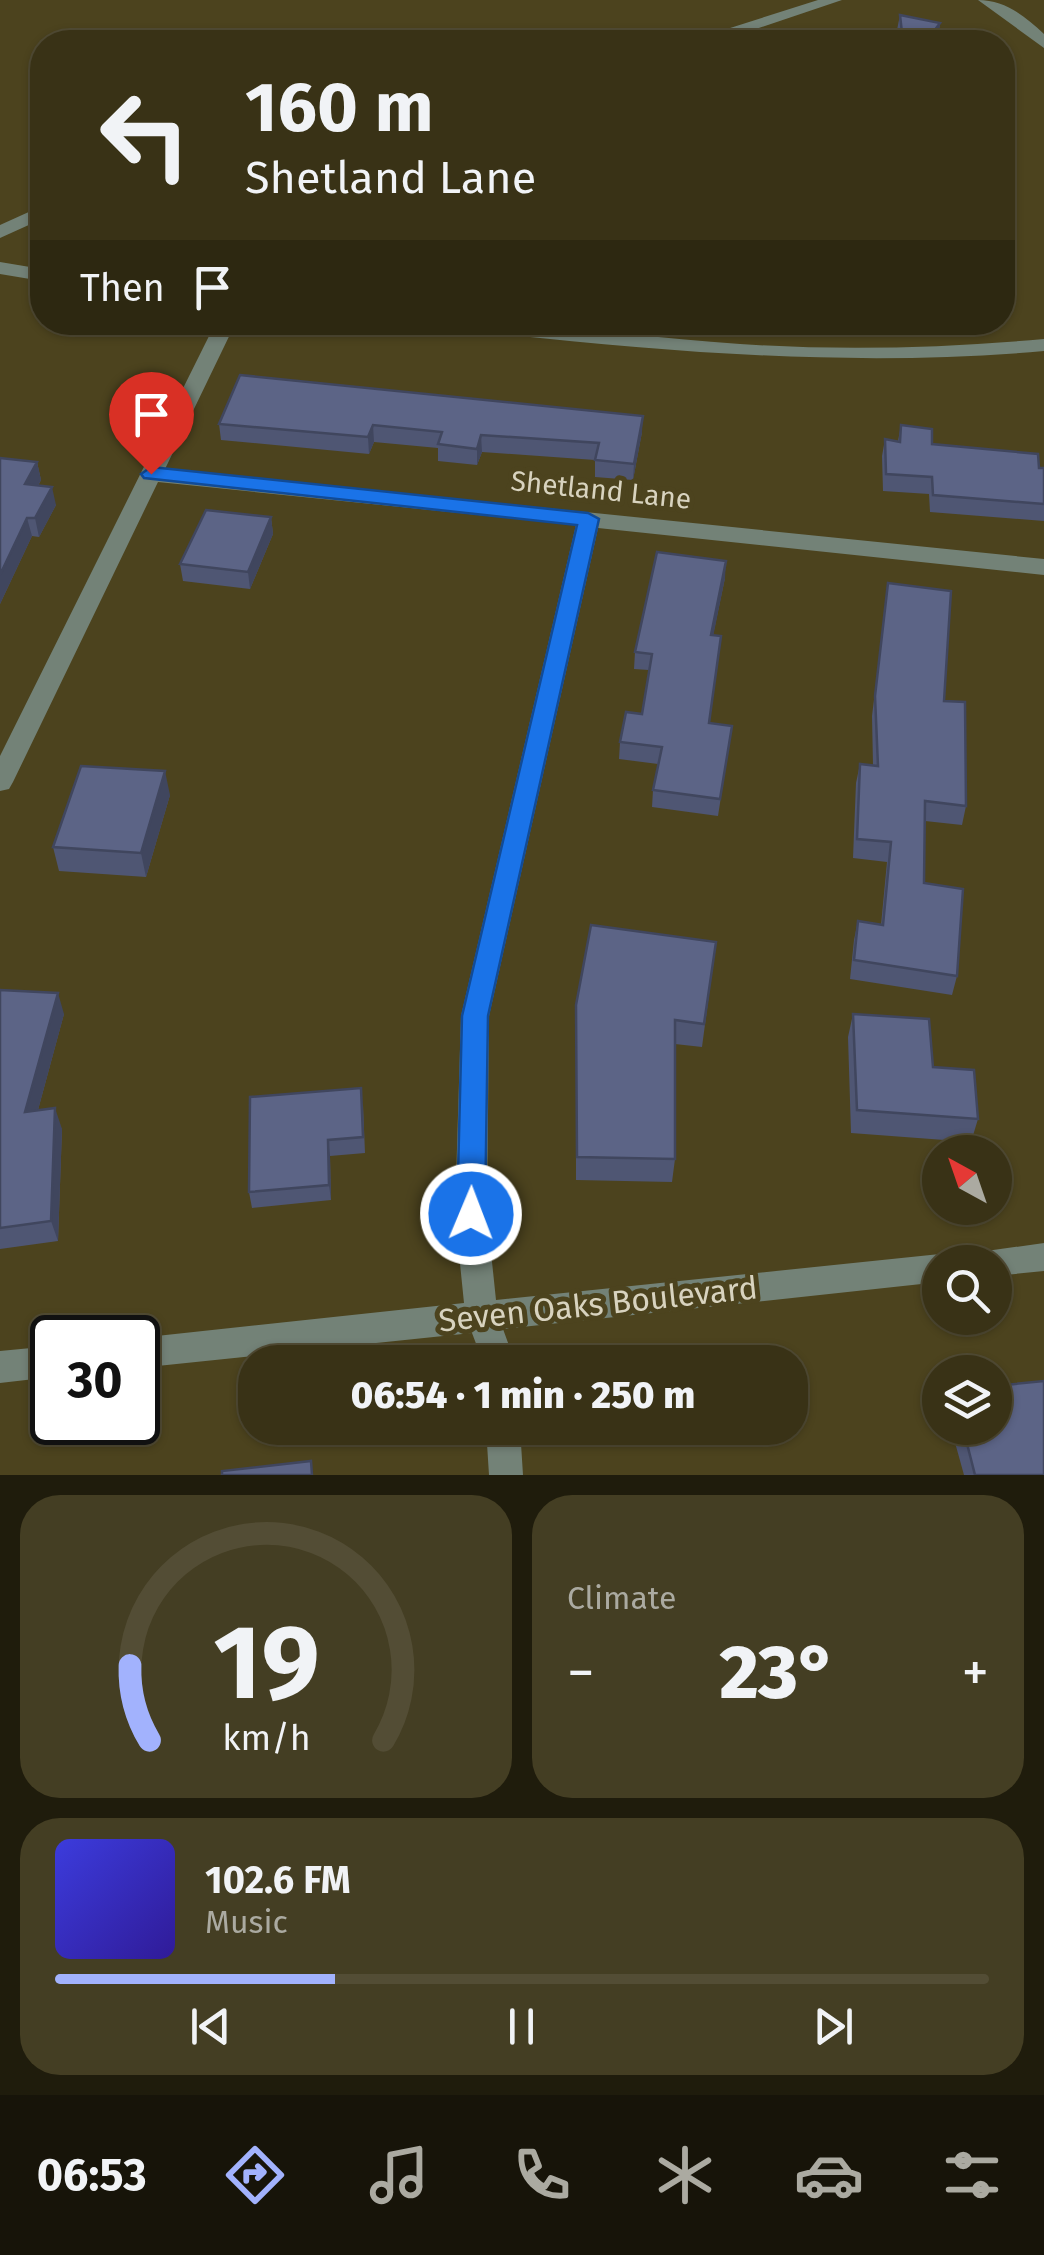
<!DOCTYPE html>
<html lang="en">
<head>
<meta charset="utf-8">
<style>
	body { margin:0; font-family:"Fira Sans",sans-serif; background:#443e23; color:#f1f3f6; height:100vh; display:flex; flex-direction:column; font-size:38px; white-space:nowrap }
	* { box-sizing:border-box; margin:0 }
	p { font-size:32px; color:#abaaa1 }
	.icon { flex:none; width:55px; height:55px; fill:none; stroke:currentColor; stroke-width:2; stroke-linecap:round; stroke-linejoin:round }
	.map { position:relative; height:1475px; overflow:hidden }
	.details { display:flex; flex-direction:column; gap:20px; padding:20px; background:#1f1c0c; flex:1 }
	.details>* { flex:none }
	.hud { position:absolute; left:30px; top:30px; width:985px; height:305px; border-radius:40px; box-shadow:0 2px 8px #0004,0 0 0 2px #534d35; background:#393216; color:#f1f3f6; overflow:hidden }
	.needle { width:65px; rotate:320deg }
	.tools { position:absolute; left:922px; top:1135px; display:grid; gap:20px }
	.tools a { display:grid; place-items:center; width:90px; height:90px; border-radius:50%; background:#393216; box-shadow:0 2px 8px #0004,0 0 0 2px #534d35; font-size:50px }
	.speed { position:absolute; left:30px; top:1315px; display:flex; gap:20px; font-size:50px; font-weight:700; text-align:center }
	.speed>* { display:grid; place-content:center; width:130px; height:130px; border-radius:50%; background:#393216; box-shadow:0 2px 8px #0004,0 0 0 2px #534d35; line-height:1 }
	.speed .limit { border:5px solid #111; border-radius:15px; background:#fff; color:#111 }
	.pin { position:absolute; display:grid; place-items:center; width:85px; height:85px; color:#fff; margin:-102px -42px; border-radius:50% 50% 50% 0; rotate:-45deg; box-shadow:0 0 10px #0007 }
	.pin .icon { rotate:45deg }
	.me { position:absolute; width:110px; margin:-55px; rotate:1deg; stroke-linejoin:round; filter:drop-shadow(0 0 8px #0008) }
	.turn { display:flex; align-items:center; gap:35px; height:210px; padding:0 50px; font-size:45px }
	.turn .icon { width:130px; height:130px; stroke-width:2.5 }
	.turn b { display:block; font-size:70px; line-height:85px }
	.then { display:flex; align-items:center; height:95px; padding:0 50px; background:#0003; gap:20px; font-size:38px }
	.big { font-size:75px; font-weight:800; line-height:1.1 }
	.details .widget { flex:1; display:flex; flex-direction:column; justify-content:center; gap:15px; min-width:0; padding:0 35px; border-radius:40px; background:#443e23 }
	.details .dial { align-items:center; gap:0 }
	.dial svg { height:260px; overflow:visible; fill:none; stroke:#534d35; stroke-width:7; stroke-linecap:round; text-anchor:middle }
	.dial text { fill:#f1f3f6; stroke:none }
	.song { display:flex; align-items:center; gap:30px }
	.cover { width:120px; height:120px; border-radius:15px; background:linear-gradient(135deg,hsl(240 70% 55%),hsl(250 70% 35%)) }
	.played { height:10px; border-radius:5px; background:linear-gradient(90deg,#a2b2fd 30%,#534d35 30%) }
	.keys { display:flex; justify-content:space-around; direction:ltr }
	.heat { display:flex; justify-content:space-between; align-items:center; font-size:55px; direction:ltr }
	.details .tiles { flex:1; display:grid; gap:20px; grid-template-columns:1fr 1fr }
	.widget:last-child { grid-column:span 2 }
	.trip { position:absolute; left:238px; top:1345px; width:570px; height:100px; border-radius:40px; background:#393216; box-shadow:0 2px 8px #0004,0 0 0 2px #534d35; font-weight:800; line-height:100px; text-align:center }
	.tab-bar { display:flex; height:160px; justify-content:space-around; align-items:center; background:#171409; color:#abaaa1 }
	.tab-bar .icon { width:70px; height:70px }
	.tab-bar .active { color:#a2b2fd }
	.tab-bar b { font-size:45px; color:#f1f3f6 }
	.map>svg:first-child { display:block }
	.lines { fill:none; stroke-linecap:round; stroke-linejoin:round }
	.minor { fill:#738277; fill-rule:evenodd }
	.wall { fill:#4f5673 }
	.shaded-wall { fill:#40465e }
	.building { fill:#5c6486; stroke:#40465e; stroke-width:2.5 }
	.route { fill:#1a73e8; stroke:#114b97; stroke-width:2.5 }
	.labels { text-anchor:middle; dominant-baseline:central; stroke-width:10; stroke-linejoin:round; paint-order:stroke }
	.street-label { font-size:28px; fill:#d8d3bf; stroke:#4c431e }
	.near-street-label { font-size:32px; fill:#d8d3bf; stroke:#4c431e }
</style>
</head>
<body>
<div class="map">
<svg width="1044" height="1475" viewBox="0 0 1044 1475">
	<rect width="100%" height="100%" fill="#4c431e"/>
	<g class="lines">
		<path class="minor" d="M818 0H842L729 38 662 42 727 29Z
			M978 0C1005 0 1025 16 1044 34V48Z
			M42 206V219L0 238V225Z
			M0 262 42 269V281L0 274Z
			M216 322H236L165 469 1044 559V575L598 528 489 1016 487 1214 496 1300 940 1254 953 1262H940V1282L503 1329 515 1362H483L472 1333 138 1368V1338L464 1303 455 1214 461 1016 576 525 158 482 13 782 9 789 0 791V756Z
			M436 322C538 322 639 337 740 344 842 351 943 348 1044 339V351C843 369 646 350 446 328Z
			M1044 1243V1271L995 1276V1262H974L979 1252Z
			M52 1346V1377L0 1383V1351Z
			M486 1428H520L523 1475H489Z"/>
	</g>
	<path class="wall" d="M900 15 940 23 938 38 935 42H899L897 30Z
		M240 375 642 432 633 480 595 477V460L482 452 477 465 438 461V448L374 442 369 454 221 440 219 424Z
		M901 425 932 444 1044 468V521L930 512 929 494 883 491 882 456 885 439 898 441Z
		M0 458 37 462 41 480 38 486 56 505 39 537 32 536 0 604Z
		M271 517 273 534 250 589 183 581 180 564Z
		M725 578 713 635 710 723 732 726 718 816 652 807 653 790 658 764 619 759 620 742 642 714 649 670 634 669 635 652Z
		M888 583 944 701 966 806 962 825 925 821 924 883 957 976 952 995 850 979 854 940 858 921 881 925 887 862 853 858 856 783 860 764 873 765 872 716Z
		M170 795 146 877 59 871 53 847Z
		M716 942 702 1047 675 1044V1159L672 1182 576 1180V1005Z
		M0 990 64 1014 38 1110 62 1129 58 1241 0 1249Z
		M853 1014 933 1067 978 1119 971 1142 851 1133 848 1037Z
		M363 1105 365 1153 330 1156 331 1200 252 1208 249 1192Z
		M951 1428H995L1044 1475H964Z"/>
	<path class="shaded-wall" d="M940 23 938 38 935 42H926Z
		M643 416 642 432 633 480 634 464Z
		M373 425 374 442 369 454 368 437Z
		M481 435 482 452 477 465V449Z
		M37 462 41 480 29 502 25 484Z
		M52 487 56 505 39 537 35 518Z
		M271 517 273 534 250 589 248 572Z
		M27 518 32 536 0 604V575Z
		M726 561 725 578 710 652 711 635Z
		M165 771 170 795 146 877 141 853Z
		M58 993 64 1014 32 1132 25 1112Z
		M55 1108 62 1129 58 1241 51 1221Z
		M328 1140 330 1156 331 1200 329 1185Z"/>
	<path class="building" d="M900 15 940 23 926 42H903Z
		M240 375 643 416 634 464 595 460 599 443 481 435 477 449 438 444 442 432 373 425 368 437 219 424Z
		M901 425 932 429V444L1038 454 1039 468H1044V504L933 495 932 477 886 474 885 439 900 442Z
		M0 458 37 462 25 484 52 487 35 518H27L0 575Z
		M206 510 271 517 248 572 180 564Z
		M657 552 726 561 711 635 721 636 709 723 732 726 720 799 653 790 662 747 620 742 626 712 642 714 652 654 635 652Z
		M888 583 951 591 944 701 965 702 966 806 925 801 924 883 963 889 957 976 854 960 858 921 883 925 891 842 857 839 860 764 878 766 875 696Z
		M81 766 165 771 141 853 53 847Z
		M591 925 716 942 704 1024 675 1020V1159L577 1157 576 1005Z
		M0 990 58 993 25 1112 55 1108 51 1221 0 1228Z
		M853 1014 929 1019 933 1067 974 1070 978 1119 857 1110Z
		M361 1088 363 1137 328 1140 329 1185 249 1192 250 1097Z
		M1044 1381V1475H975L963 1428H995V1386Z
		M311 1461 312 1475H222V1471Z"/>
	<path class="route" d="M151 467 588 513 599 519 488 1016 485 1214 481 1223 471 1227 461 1223 457 1214 462 1016 577 525 144 478 141 474Z"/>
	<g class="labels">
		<g class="street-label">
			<text transform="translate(601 490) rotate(6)">Shetland Lane</text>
		</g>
		<g class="near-street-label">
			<text transform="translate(598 1304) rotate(-6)">Seven Oaks Boulevard</text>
		</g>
	</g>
</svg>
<div class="tools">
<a><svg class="needle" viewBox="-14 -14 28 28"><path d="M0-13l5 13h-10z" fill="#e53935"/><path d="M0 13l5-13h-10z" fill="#abaaa1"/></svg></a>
<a><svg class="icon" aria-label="search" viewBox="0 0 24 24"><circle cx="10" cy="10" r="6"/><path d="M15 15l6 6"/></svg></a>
<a><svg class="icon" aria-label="layers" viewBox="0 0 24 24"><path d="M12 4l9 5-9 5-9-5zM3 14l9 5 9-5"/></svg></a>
</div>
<div class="speed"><div class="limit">30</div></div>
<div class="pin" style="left:151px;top:474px;background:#d93025"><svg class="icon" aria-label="arrive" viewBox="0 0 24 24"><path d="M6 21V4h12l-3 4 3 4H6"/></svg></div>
<svg class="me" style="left:471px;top:1214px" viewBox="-20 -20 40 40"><circle r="17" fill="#1a73e8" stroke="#fff" stroke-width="3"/><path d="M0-11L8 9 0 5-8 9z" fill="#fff"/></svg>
<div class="trip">06:54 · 1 min · 250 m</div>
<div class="hud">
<div class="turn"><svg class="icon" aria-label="left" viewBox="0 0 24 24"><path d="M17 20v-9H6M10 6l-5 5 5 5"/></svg><div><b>160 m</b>Shetland Lane</div></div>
<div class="then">Then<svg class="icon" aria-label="arrive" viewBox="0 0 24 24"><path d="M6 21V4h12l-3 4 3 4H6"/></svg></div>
</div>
</div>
<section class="details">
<div class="tiles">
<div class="widget dial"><svg viewBox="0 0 100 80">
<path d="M14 69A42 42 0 1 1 86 69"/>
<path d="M14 69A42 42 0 0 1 8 46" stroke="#a2b2fd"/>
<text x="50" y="56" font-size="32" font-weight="700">19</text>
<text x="50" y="72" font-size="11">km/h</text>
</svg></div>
<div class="widget"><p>Climate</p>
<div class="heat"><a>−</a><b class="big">23°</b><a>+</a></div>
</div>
<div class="widget">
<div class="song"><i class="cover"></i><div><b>102.6 FM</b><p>Music</p></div></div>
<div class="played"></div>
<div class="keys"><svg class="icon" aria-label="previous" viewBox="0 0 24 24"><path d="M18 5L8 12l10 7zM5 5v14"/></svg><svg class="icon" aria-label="pause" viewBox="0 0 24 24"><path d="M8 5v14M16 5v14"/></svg><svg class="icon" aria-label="next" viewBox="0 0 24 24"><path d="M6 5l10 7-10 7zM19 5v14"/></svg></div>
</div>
</div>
</section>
<nav class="tab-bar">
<b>06:53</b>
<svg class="icon active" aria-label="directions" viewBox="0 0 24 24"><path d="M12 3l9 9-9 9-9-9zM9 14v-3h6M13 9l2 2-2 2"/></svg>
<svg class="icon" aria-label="music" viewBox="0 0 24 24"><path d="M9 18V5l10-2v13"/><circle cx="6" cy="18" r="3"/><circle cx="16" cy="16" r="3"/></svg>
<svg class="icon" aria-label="phone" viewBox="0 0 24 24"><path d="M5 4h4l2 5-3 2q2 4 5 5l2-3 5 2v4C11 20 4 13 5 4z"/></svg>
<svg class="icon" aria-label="climate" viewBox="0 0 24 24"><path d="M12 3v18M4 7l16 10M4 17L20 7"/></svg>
<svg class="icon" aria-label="car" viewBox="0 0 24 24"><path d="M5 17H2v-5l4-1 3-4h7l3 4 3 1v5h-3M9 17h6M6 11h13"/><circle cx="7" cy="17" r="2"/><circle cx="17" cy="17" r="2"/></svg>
<svg class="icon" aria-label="filters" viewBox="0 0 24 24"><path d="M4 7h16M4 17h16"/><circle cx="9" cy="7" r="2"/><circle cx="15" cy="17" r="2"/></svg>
</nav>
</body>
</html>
